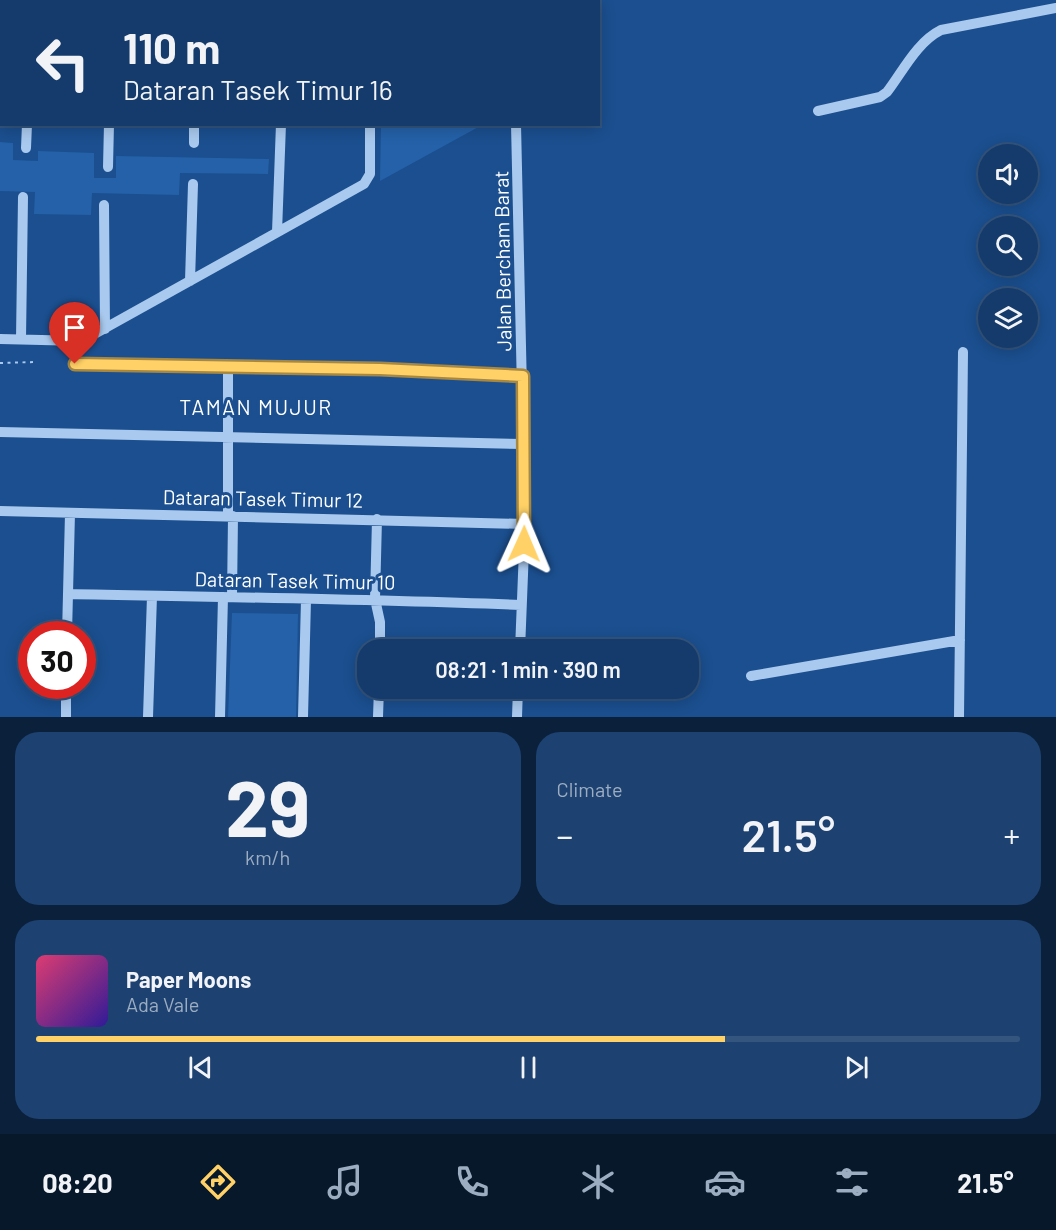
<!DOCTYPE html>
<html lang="en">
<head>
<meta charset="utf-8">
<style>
	body { margin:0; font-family:Barlow,sans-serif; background:#1d4271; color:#f1f3f6; height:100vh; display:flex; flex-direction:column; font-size:22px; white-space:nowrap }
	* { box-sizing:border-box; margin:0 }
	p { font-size:20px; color:#9dadc1 }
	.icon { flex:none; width:33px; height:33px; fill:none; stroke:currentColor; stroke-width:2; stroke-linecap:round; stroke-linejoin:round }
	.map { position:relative; height:717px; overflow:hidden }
	.drawer { display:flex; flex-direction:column; gap:15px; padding:15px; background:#0b203b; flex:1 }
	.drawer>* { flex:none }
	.hud { position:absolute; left:0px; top:0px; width:600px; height:126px; box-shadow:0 3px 15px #0003,0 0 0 2px #33557e; background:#143b6b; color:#f1f3f6; overflow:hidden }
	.buttons { position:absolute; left:978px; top:144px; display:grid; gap:12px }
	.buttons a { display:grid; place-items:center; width:60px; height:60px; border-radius:50%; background:#143b6b; box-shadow:0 3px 15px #0003,0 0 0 2px #33557e; font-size:30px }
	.speed { position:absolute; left:18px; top:621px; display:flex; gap:12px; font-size:30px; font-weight:700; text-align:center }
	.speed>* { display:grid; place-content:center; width:78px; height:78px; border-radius:50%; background:#143b6b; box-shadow:0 3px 15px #0003,0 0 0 2px #33557e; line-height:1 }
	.speed .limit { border:9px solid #d22; background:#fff; color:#111 }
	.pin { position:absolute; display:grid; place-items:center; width:51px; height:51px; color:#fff; margin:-62px -26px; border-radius:50% 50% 50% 0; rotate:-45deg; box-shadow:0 0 6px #0007 }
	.pin .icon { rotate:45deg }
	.me { position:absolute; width:66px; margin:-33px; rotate:1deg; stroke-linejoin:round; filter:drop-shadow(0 0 4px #0008) }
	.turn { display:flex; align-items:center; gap:21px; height:126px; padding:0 24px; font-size:27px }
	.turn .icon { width:78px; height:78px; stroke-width:2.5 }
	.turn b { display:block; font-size:42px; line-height:51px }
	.big { font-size:45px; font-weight:600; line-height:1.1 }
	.drawer .widget { flex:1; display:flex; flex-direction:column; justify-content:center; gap:9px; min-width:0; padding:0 21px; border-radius:24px; background:#1d4271 }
	.drawer .dial { align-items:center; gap:0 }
	.dial b { font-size:78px; line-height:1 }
	.song { display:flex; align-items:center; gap:18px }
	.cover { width:72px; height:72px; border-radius:9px; background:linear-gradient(135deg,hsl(340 70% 55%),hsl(250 70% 35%)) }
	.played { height:6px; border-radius:3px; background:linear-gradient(90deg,#ffd166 70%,#33557e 70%) }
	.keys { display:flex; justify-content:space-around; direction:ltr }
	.heat { display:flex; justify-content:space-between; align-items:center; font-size:33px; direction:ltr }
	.drawer .tiles { flex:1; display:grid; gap:15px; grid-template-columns:1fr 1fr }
	.widget:last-child { grid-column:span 2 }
	.trip { position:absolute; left:357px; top:639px; width:342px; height:60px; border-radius:24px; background:#143b6b; box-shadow:0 3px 15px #0003,0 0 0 2px #33557e; font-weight:600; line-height:60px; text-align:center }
	.tab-bar { display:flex; height:96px; justify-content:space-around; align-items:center; background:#08182b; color:#9dadc1 }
	.tab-bar .icon { width:42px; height:42px }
	.tab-bar .current { color:#ffd166 }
	.tab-bar b { font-size:27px; color:#f1f3f6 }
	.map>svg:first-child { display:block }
	.green { fill:#2461a8 }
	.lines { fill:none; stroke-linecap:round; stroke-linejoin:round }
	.path { stroke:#a9c9ee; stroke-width:2; stroke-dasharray:3 4.5; stroke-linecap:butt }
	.minor { stroke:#a9c9ee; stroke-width:10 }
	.route-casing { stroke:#a68842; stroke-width:15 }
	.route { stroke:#ffd166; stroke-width:10 }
	.labels { text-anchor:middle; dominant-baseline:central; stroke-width:6; stroke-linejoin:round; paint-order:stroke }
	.street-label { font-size:20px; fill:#fff; stroke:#1b4f8f }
	.neighbourhood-label { font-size:21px; letter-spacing:1.5px; fill:#fff; stroke:#1b4f8f }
</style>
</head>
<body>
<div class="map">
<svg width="1056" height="717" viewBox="0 0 1056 717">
	<rect width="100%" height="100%" fill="#1b4f8f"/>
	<path class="green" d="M381 125V124L482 125 380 181Z
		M0 142 13 143V160L38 161V151L94 153V178H116V156L269 159 268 174 180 173 179 195 92 193 91 215 34 214 35 192 0 191Z
		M232 613 298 614 296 717H228Z"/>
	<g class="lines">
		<path class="path" d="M0 363 36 362"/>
		<path class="minor" d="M17 0 25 2
			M400 0V2
			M504 0V2
			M84 2V0
			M216 2V0
			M0 11 2 12
			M818 111 880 97 887 92C903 71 917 42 941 30L1056 8
			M516 124 525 524 520 650
			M194 143V124
			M26 148 27 124
			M108 167 109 124
			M104 205 105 329
			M277 232 281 124
			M190 281 193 184
			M0 339 82 341 364 184 370 174V124
			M21 339 23 197
			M75 364 380 369 523 377
			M0 432 524 444
			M0 511 525 524
			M228 515V366
			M377 519 375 599 380 622V650
			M68 594C219 597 370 599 521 605
			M232 597 233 516
			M67 634 70 513
			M751 676 960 640
			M66 717V686
			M148 717 152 596
			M220 717 223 597
			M303 717 306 600
			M378 717 379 688
			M517 717 518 688
			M959 717 963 352"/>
	</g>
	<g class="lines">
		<g class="route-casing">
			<path id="route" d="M75 364 380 369 523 376 524 544"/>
		</g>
		<use href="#route" class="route"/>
	</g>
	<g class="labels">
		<g class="street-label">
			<text transform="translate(502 261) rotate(-91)">Jalan Bercham Barat</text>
			<text transform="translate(263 498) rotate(1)">Dataran Tasek Timur 12</text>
			<text transform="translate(295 580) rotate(1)">Dataran Tasek Timur 10</text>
		</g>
		<g class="neighbourhood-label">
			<text x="256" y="406">TAMAN MUJUR</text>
		</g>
	</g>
</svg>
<div class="buttons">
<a><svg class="icon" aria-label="sound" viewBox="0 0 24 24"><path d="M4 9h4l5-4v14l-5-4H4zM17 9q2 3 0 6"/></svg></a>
<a><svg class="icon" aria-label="search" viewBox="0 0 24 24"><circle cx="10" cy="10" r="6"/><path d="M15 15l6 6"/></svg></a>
<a><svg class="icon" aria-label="layers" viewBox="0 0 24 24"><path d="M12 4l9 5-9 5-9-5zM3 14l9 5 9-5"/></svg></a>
</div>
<div class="speed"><div class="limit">30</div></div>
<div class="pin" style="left:75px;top:364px;background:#d93025"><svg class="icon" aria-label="arrive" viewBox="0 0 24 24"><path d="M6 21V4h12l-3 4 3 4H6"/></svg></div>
<svg class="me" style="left:524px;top:544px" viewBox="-20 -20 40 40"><path d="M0-17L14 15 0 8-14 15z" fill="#ffd166" stroke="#fff" stroke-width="4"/></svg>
<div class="trip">08:21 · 1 min · 390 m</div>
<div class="hud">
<div class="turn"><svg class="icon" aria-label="left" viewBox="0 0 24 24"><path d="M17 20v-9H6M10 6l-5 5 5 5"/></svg><div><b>110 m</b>Dataran Tasek Timur 16</div></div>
</div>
</div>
<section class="drawer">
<div class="tiles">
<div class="widget dial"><b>29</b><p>km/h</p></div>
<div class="widget"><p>Climate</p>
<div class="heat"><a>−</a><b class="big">21.5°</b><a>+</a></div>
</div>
<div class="widget">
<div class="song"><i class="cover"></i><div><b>Paper Moons</b><p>Ada Vale</p></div></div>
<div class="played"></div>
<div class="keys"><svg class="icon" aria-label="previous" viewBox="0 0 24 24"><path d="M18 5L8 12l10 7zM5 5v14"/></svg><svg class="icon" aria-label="pause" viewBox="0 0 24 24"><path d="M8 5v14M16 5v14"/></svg><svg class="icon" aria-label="next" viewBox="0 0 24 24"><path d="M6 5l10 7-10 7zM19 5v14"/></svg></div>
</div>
</div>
</section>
<nav class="tab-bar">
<b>08:20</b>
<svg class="icon current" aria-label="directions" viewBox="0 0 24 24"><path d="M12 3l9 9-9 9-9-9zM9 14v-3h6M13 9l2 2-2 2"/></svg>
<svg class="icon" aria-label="music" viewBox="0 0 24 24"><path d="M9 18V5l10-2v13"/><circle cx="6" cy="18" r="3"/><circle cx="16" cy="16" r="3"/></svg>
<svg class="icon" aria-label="phone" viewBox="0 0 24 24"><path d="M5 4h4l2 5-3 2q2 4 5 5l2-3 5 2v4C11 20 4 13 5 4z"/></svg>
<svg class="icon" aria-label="climate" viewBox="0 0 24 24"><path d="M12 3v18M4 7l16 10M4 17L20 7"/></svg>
<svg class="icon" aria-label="car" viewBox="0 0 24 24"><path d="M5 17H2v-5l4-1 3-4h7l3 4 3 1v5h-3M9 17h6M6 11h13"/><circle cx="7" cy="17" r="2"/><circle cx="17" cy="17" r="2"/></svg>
<svg class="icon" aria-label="filters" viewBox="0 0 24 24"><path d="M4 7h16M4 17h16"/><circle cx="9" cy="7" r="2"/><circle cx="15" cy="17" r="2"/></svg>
<b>21.5°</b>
</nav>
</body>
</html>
